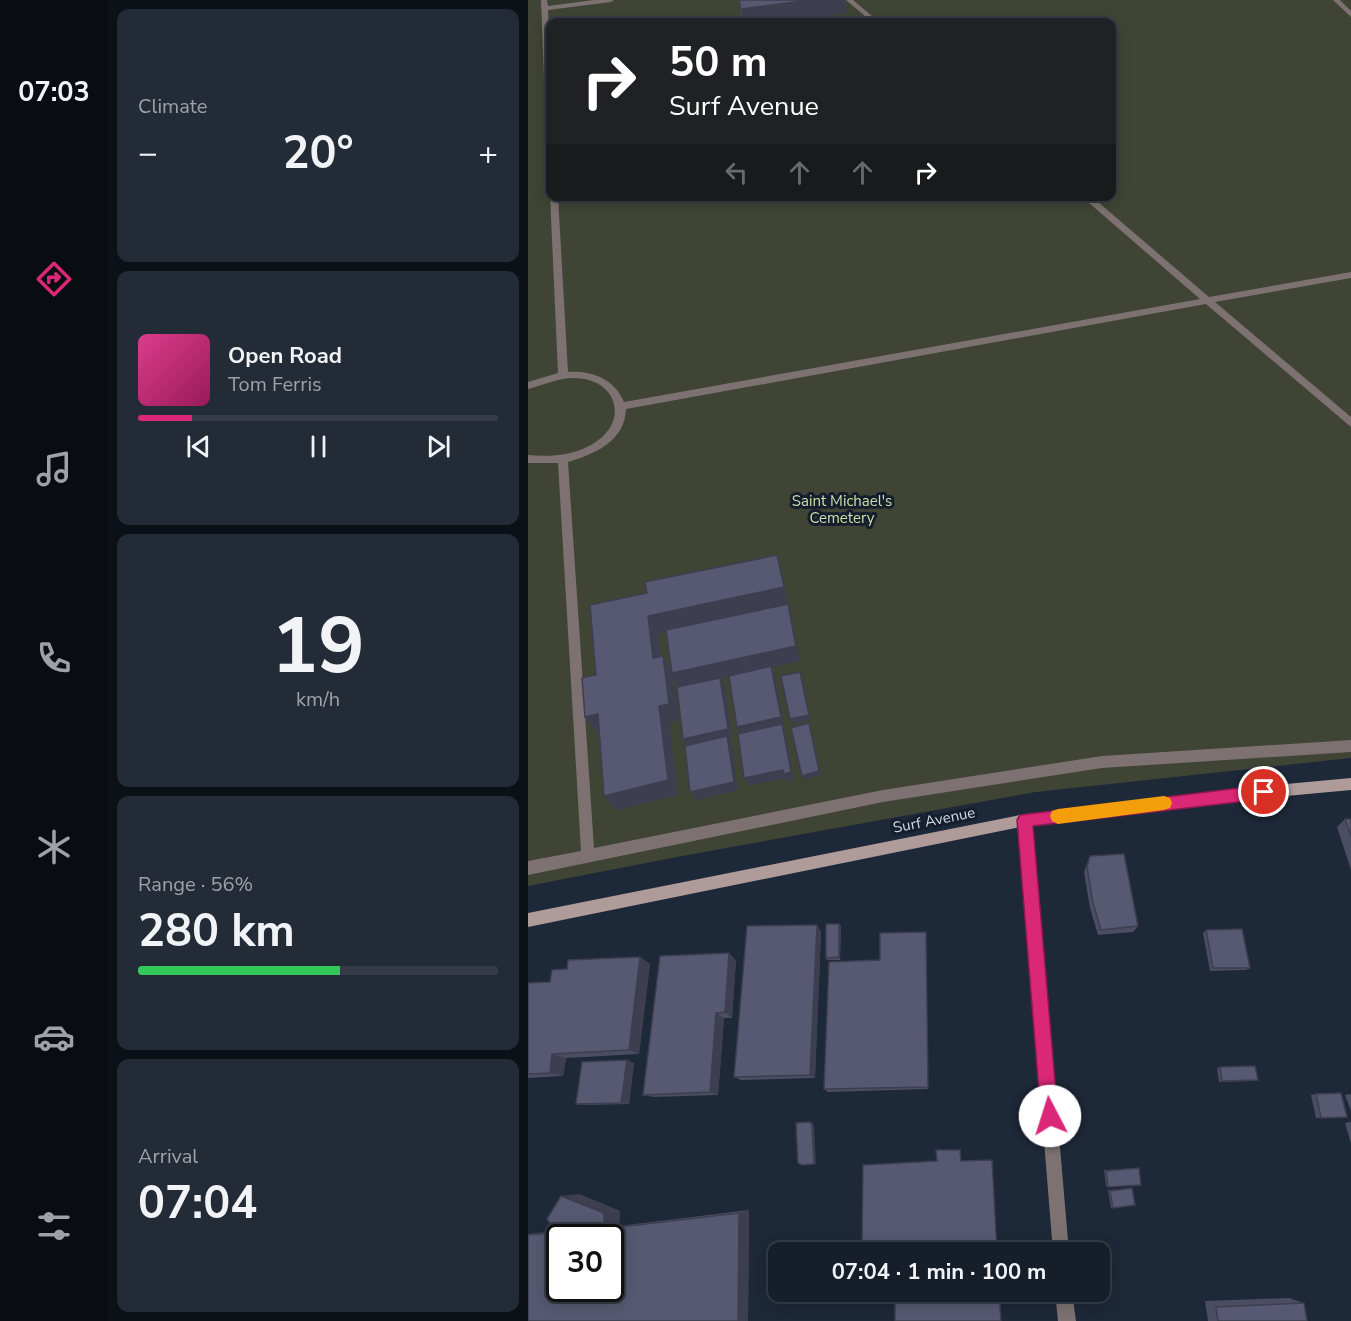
<!DOCTYPE html>
<html lang="en">
<head>
<meta charset="utf-8">
<style>
	body { margin:0; font-family:"Nunito Sans",sans-serif; background:#232b36; color:#f1f3f6; height:100vh; display:flex; flex-direction:column; font-size:22px; white-space:nowrap }
	* { box-sizing:border-box; margin:0 }
	p { font-size:20px; color:#9ea2a8 }
	.icon { flex:none; width:33px; height:33px; fill:none; stroke:currentColor; stroke-width:2; stroke-linecap:round; stroke-linejoin:round }
	.map { position:relative; flex:1; overflow:hidden }
	.panel { display:flex; flex-direction:column; gap:9px; padding:9px; background:#0c1017; width:420px }
	.panel>* { flex:none }
	.top-card { position:absolute; left:18px; top:18px; width:570px; height:183px; border-radius:12px; box-shadow:0 3px 15px #0003,0 0 0 2px #353c47; background:#202124; color:#fff; overflow:hidden }
	.speed { position:absolute; left:18px; top:1224px; display:flex; gap:12px; font-size:30px; font-weight:700; text-align:center }
	.speed>* { display:grid; place-content:center; width:78px; height:78px; border-radius:50%; background:#161e2a; box-shadow:0 3px 15px #0003,0 0 0 2px #353c47; line-height:1 }
	.speed .limit { border:3px solid #111; border-radius:9px; background:#fff; color:#111 }
	.pin { position:absolute; display:grid; place-items:center; width:51px; height:51px; color:#fff; margin:-26px; border:3px solid #fff; border-radius:50%; box-shadow:0 2px 6px #0007 }
	.me { position:absolute; width:66px; margin:-33px; rotate:355deg; stroke-linejoin:round; filter:drop-shadow(0 0 4px #0008) }
	.turn { display:flex; align-items:center; gap:21px; height:126px; padding:0 24px; font-size:27px }
	.turn .icon { width:78px; height:78px; stroke-width:2.5 }
	.turn b { display:block; font-size:42px; line-height:51px }
	.lanes { display:flex; align-items:center; height:57px; padding:0 24px; background:#0003; justify-content:center; gap:30px; direction:ltr }
	.lanes .off { opacity:.35 }
	.big { font-size:45px; font-weight:700; line-height:1.1 }
	.panel .widget { flex:1; display:flex; flex-direction:column; justify-content:center; gap:9px; min-width:0; padding:0 21px; border-radius:12px; background:#232b36 }
	.panel .dial { align-items:center; gap:0 }
	.dial b { font-size:78px; line-height:1 }
	.song { display:flex; align-items:center; gap:18px }
	.cover { width:72px; height:72px; border-radius:9px; background:linear-gradient(135deg,hsl(330 70% 55%),hsl(330 70% 35%)) }
	.played { height:6px; border-radius:3px; background:linear-gradient(90deg,#db2777 15%,#353c47 15%) }
	.keys { display:flex; justify-content:space-around; direction:ltr }
	.heat { display:flex; justify-content:space-between; align-items:center; font-size:33px; direction:ltr }
	.charge { height:9px; border-radius:4px; background:linear-gradient(90deg,#34c759 56%,#353c47 0) }
	.trip { position:absolute; left:240px; top:1242px; width:342px; height:60px; border-radius:12px; background:#161e2a; box-shadow:0 3px 15px #0003,0 0 0 2px #353c47; font-weight:700; line-height:60px; text-align:center }
	main { display:flex; flex:1; min-height:0 }
	.dock { display:flex; flex-direction:column; width:108px; justify-content:space-around; align-items:center; background:#090c11; color:#9ea2a8 }
	.dock .icon { width:42px; height:42px }
	.dock .selected { color:#db2777 }
	.dock b { font-size:27px; color:#f1f3f6 }
	.map>svg:first-child { display:block }
	.green { fill:#3f4434; fill-rule:evenodd }
	.lines { fill:none; stroke-linecap:round; stroke-linejoin:round }
	.lane { fill:#7d7171; fill-rule:evenodd }
	.street { fill:#7d7171; fill-rule:evenodd }
	.secondary { fill:#ae9b9a; fill-rule:evenodd }
	.wall { fill:#4b4d62 }
	.shaded-wall { fill:#3d3e50 }
	.building { fill:#575972; stroke:#3d3e50; stroke-width:1.5; fill-rule:evenodd }
	.route { fill:#db2777; stroke:#8e194d; stroke-width:1.5 }
	.slow { fill:#f59e0b }
	.labels { text-anchor:middle; dominant-baseline:central; stroke-width:6; stroke-linejoin:round; paint-order:stroke }
	.park-label { font-size:15px; fill:#d0deaa; stroke:#141e2d }
	.street-label { font-size:15px; fill:#d3dae5; stroke:#141e2d }
</style>
</head>
<body>
<main>
<nav class="dock">
<b>07:03</b>
<svg class="icon selected" aria-label="directions" viewBox="0 0 24 24"><path d="M12 3l9 9-9 9-9-9zM9 14v-3h6M13 9l2 2-2 2"/></svg>
<svg class="icon" aria-label="music" viewBox="0 0 24 24"><path d="M9 18V5l10-2v13"/><circle cx="6" cy="18" r="3"/><circle cx="16" cy="16" r="3"/></svg>
<svg class="icon" aria-label="phone" viewBox="0 0 24 24"><path d="M5 4h4l2 5-3 2q2 4 5 5l2-3 5 2v4C11 20 4 13 5 4z"/></svg>
<svg class="icon" aria-label="climate" viewBox="0 0 24 24"><path d="M12 3v18M4 7l16 10M4 17L20 7"/></svg>
<svg class="icon" aria-label="car" viewBox="0 0 24 24"><path d="M5 17H2v-5l4-1 3-4h7l3 4 3 1v5h-3M9 17h6M6 11h13"/><circle cx="7" cy="17" r="2"/><circle cx="17" cy="17" r="2"/></svg>
<svg class="icon" aria-label="filters" viewBox="0 0 24 24"><path d="M4 7h16M4 17h16"/><circle cx="9" cy="7" r="2"/><circle cx="15" cy="17" r="2"/></svg>
</nav>
<section class="panel">
<div class="widget"><p>Climate</p>
<div class="heat"><a>−</a><b class="big">20°</b><a>+</a></div>
</div>
<div class="widget">
<div class="song"><i class="cover"></i><div><b>Open Road</b><p>Tom Ferris</p></div></div>
<div class="played"></div>
<div class="keys"><svg class="icon" aria-label="previous" viewBox="0 0 24 24"><path d="M18 5L8 12l10 7zM5 5v14"/></svg><svg class="icon" aria-label="pause" viewBox="0 0 24 24"><path d="M8 5v14M16 5v14"/></svg><svg class="icon" aria-label="next" viewBox="0 0 24 24"><path d="M6 5l10 7-10 7zM19 5v14"/></svg></div>
</div>
<div class="widget dial"><b>19</b><p>km/h</p></div>
<div class="widget"><p>Range · 56%</p><b class="big">280 km</b><div class="charge"></div></div>
<div class="widget"><p>Arrival</p><b class="big">07:04</b></div>
</section>
<div class="map">
<svg width="823" height="1321" viewBox="0 0 823 1321">
	<rect width="100%" height="100%" fill="#1d2838"/>
	<path class="green" d="M0 0H823V758L508 792 149 857 0 886ZM22 22H584V196H22Z"/>
	<g class="lines">
		<path class="lane" d="M13 0H19L20 6 66 0H86L83 2 20 10 22 63V132L18 130Z
			M318 0H325L351 22H344Z
			M805 0H812L823 11V17Z
			M22 195 30 196 40 372C63 370 87 379 96 402L672 299 553 196H563L681 297 823 272V278L687 302 823 417V427L678 304 98 409C97 441 67 454 40 462L66 848 355 790 574 756 823 740V752L574 768 355 802 0 875V861L53 851 30 463H0V455C21 457 43 456 63 445 103 423 90 377 44 378 28 379 15 385 0 389V382L30 373Z"/>
		<path class="street" d="M497 814 502 816 504 820 541 1252H525L490 820 492 816Z
			M527 1292H544L548 1321H530Z"/>
		<path class="secondary" d="M823 778V790L715 800 497 826 0 927V913L497 814 715 788Z"/>
	</g>
	<path class="wall" d="M210 0H317L318 13 252 22H215Z
		M817 819H823V870L809 827Z
		M562 856 610 926 605 932 570 935 562 908 556 872Z
		M311 924 313 926 312 960H299L298 958Z
		M289 925 293 932 287 1078 213 1080 206 1077Z
		M678 930 722 968 718 970 682 971 675 933Z
		M398 939 400 1089 300 1092 296 1089 352 960Z
		M112 957 122 964 111 1054 38 1058 35 1076 0 1078V983L22 982 39 969Z
		M208 960 204 1018H196L190 1095 126 1097 115 1095Z
		M99 1060 106 1063 101 1104 57 1105 48 1104Z
		M692 1067 730 1080 726 1081 691 1082 689 1068Z
		M788 1094 814 1117 788 1118 783 1095Z
		M823 1094V1111L817 1095Z
		M823 1122V1144L817 1123Z
		M611 1168 580 1187 578 1186 576 1170Z
		M601 1188H604L585 1208H583L580 1190Z
		M51 1194 92 1211 91 1226 221 1210 220 1321H0V1234L19 1232 26 1229Z
		M761 1298 776 1303 779 1321H680L677 1301Z"/>
	<path class="shaded-wall" d="M282 0H317L318 13 252 22H216L213 9Z
		M249 555 254 574 272 661 244 667 247 676 256 726H255L257 733 266 780 259 782 257 778 221 786 216 778 255 770 257 774 263 772 254 726 213 736 209 727 253 717 243 667 192 678 197 687 204 738 200 739 204 745 210 790 168 800 162 792 206 782 200 739 160 747 155 739 200 729 192 678 151 687 145 675 151 720 141 723 150 795 89 810 76 796 140 780 131 706 141 704 135 656 145 673 268 646 260 606 130 634 135 676 125 658 120 616 256 587Z
		M272 672 282 720 264 724 262 719Z
		M70 714 82 730 70 733 57 717Z
		M282 728 293 775 275 780 274 776Z
		M311 924 313 926 312 960 311 957Z
		M289 925 293 932 287 1078 282 1075Z
		M201 953 208 960 204 1018 197 1012Z
		M112 957 122 964 111 1054 101 1050Z
		M188 1013 196 1018 190 1095 182 1092Z
		M24 1054 38 1058 35 1076 22 1073Z
		M99 1060 106 1063 101 1104 93 1103Z
		M282 1122H284L286 1125 288 1164H286Z
		M51 1194 92 1211 91 1226 76 1229 33 1196Z
		M221 1210 220 1321H210L211 1213Z"/>
	<path class="building" d="M211 0H282L213 9Z
		M249 555 256 587 120 616 125 658 135 656 141 704 131 706 140 780 76 796 70 714 57 717 54 678 68 675 62 605 119 593 117 582Z
		M260 604 268 646 144 673 138 630Z
		M243 666 253 717 209 727 201 676Z
		M272 672 281 715 262 719 253 676Z
		M192 678 200 729 155 739 149 687Z
		M281 723 291 771 274 776 263 728Z
		M254 724 263 772 256 774 255 770 216 778 210 734Z
		M199 736 206 782 162 792 157 746Z
		M817 819H823V836Z
		M596 854 610 926 573 930 565 903 559 866 562 856Z
		M298 924H311V957L298 958Z
		M289 925 282 1075 206 1077 219 926Z
		M714 929 722 968H685L678 930Z
		M398 932 400 1087 296 1089 301 962 352 960V933Z
		M201 953 197 1012 188 1013 182 1092 115 1095 132 956Z
		M112 957 101 1050 24 1054 22 1073 0 1074V983L22 982 24 970 39 969 40 960Z
		M99 1060 93 1103 48 1104 54 1062Z
		M727 1066 730 1080 694 1081 692 1067Z
		M813 1093 819 1117 793 1118 788 1094Z
		M282 1122 284 1125 286 1164 274 1165 270 1163 268 1123Z
		M408 1150H432L433 1161 464 1160 469 1252H334L335 1165 409 1161Z
		M611 1168 613 1185 580 1187 578 1171Z
		M604 1188 607 1205 585 1208 582 1191Z
		M33 1196 76 1213V1229L211 1213 210 1321H0V1235L14 1234 26 1229 19 1219ZM32 1238H82V1288H32Z
		M367 1292H471L473 1321H367Z
		M776 1303 779 1321H690L688 1307Z"/>
	<path class="route" d="M736 785 742 787 744 792 742 797 736 799 505 826 530 1116 528 1122 522 1125 515 1122 513 1116 489 820 492 815Z"/>
	<path class="slow" d="M636 796 642 798 644 803 642 808 636 810 530 824 524 821 522 816 524 811 530 809Z"/>
	<g class="labels">
		<g class="park-label">
			<text x="314" y="501">Saint Michael's<tspan x="314" dy="17">Cemetery</tspan></text>
		</g>
		<g class="street-label">
			<text transform="translate(406 820) rotate(-11)">Surf Avenue</text>
		</g>
	</g>
</svg>
<div class="speed"><div class="limit">30</div></div>
<div class="pin" style="left:736px;top:792px;background:#d93025"><svg class="icon" aria-label="arrive" viewBox="0 0 24 24"><path d="M6 21V4h12l-3 4 3 4H6"/></svg></div>
<svg class="me" style="left:522px;top:1116px" viewBox="-20 -20 40 40"><circle r="19" fill="#fff"/><path d="M0-13L10 11 0 6-10 11z" fill="#db2777"/></svg>
<div class="trip">07:04 · 1 min · 100 m</div>
<div class="top-card">
<div class="turn"><svg class="icon" aria-label="right" viewBox="0 0 24 24"><path d="M7 20v-9h11M14 6l5 5-5 5"/></svg><div><b>50 m</b>Surf Avenue</div></div>
<div class="lanes"><svg class="icon off" aria-label="left" viewBox="0 0 24 24"><path d="M17 20v-9H6M10 6l-5 5 5 5"/></svg><svg class="icon off" aria-label="ahead" viewBox="0 0 24 24"><path d="M12 20V5M6 11l6-6 6 6"/></svg><svg class="icon off" aria-label="ahead" viewBox="0 0 24 24"><path d="M12 20V5M6 11l6-6 6 6"/></svg><svg class="icon" aria-label="right" viewBox="0 0 24 24"><path d="M7 20v-9h11M14 6l5 5-5 5"/></svg></div>
</div>
</div>
</main>
</body>
</html>
